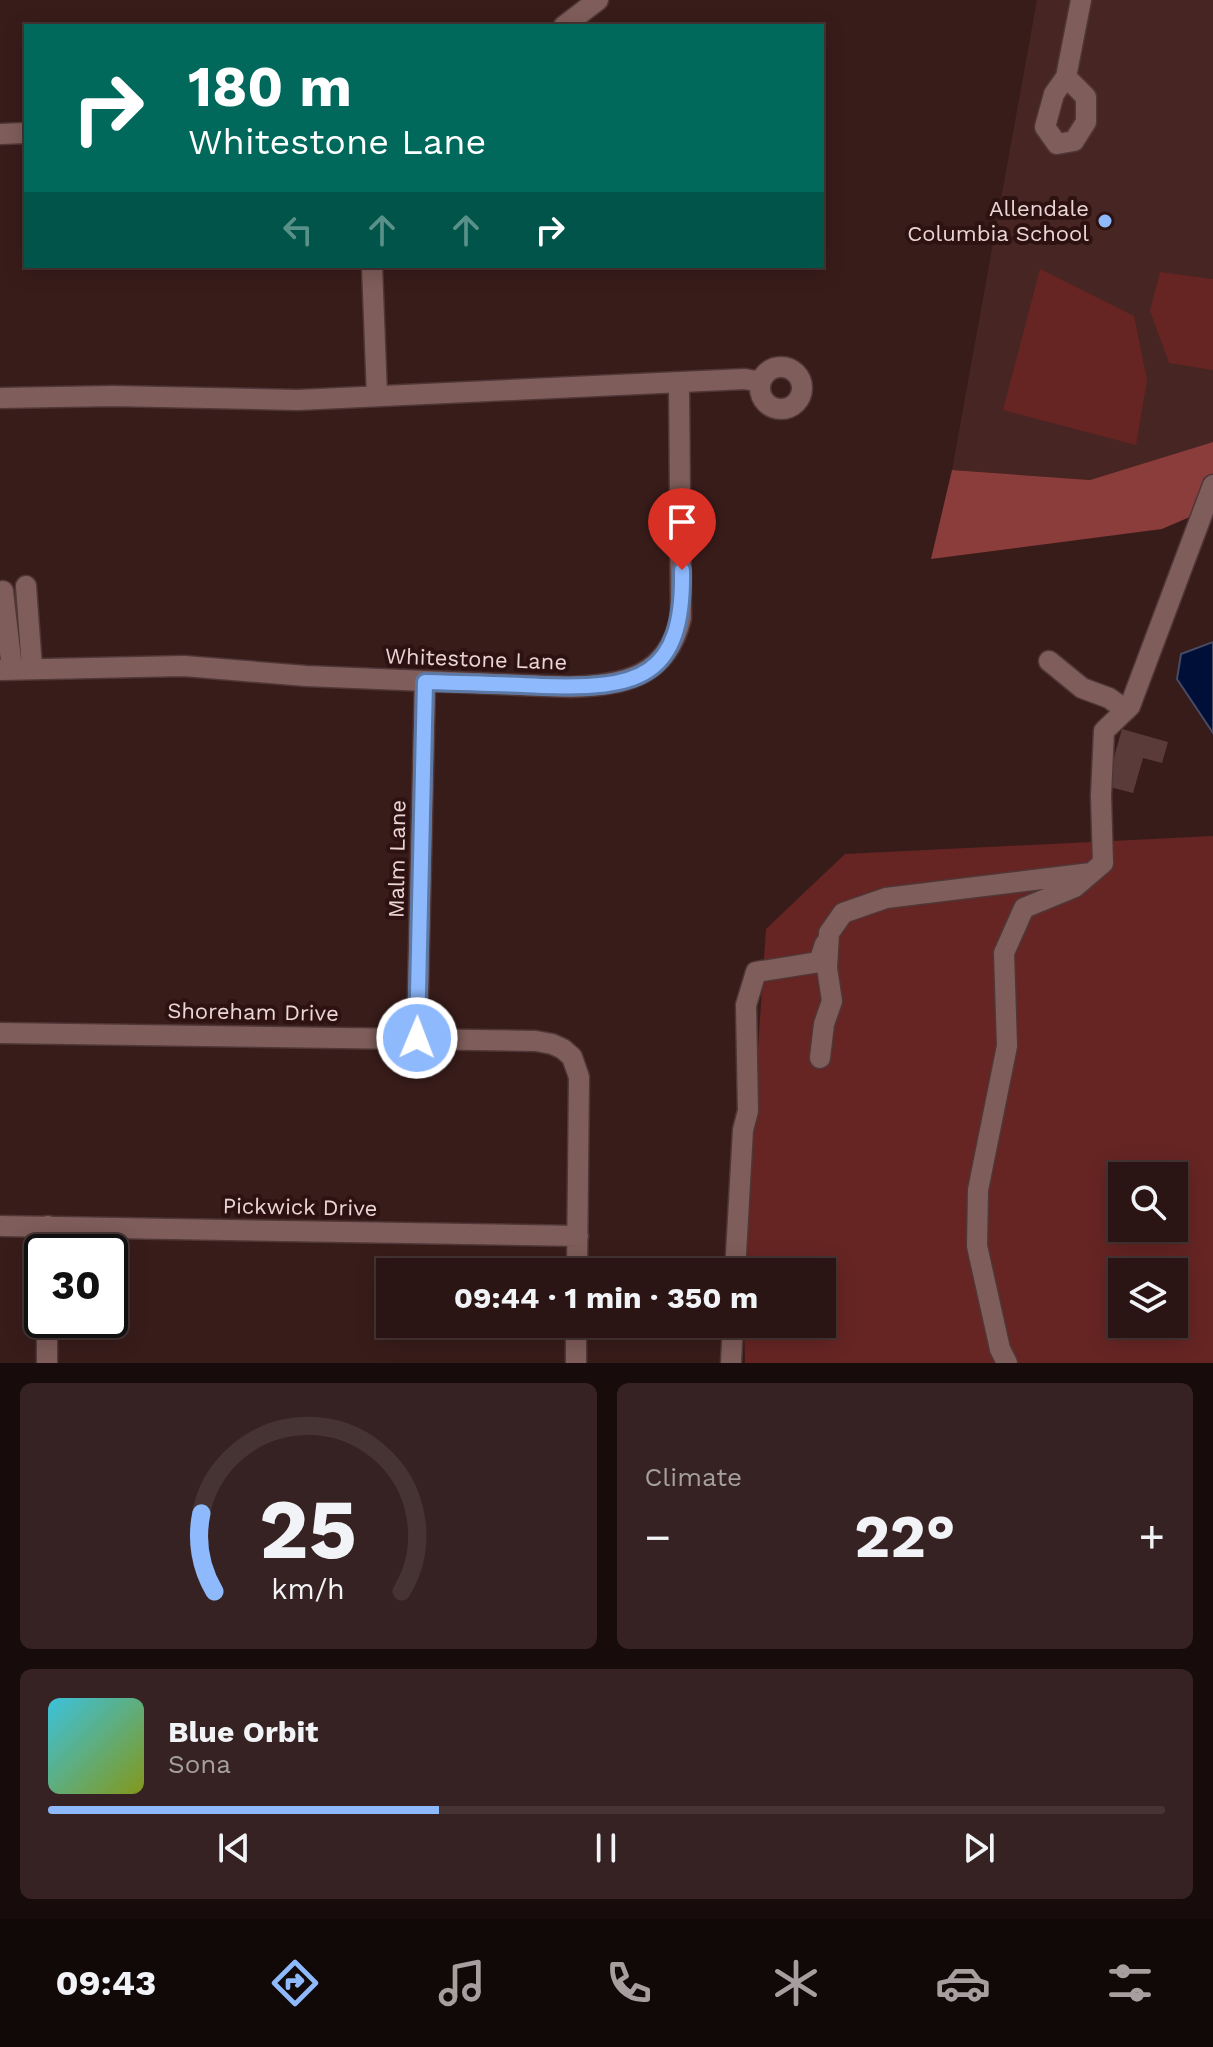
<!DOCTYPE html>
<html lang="en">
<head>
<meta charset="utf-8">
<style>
	body { margin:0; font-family:"Work Sans",sans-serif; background:#362222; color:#f1f3f6; height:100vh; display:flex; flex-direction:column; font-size:30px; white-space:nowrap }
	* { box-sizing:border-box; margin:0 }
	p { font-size:26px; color:#a59fa0 }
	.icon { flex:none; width:44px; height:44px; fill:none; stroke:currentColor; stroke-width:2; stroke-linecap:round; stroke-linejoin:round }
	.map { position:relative; height:1363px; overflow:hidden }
	.panel { display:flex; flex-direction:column; gap:20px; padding:20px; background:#170c0b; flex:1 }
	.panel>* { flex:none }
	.guide { position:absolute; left:24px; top:24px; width:800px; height:244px; border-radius:0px; box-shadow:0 4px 20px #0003,0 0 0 2px #463434; background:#00695c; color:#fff; overflow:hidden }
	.fabs { position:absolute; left:1108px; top:1162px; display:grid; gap:16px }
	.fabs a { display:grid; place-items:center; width:80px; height:80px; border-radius:0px; background:#2a1514; box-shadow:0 4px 20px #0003,0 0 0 2px #463434; font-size:40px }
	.speed { position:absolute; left:24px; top:1234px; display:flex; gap:16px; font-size:40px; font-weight:700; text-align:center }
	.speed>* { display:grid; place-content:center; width:104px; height:104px; border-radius:50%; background:#2a1514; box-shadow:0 4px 20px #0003,0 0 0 2px #463434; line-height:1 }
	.speed .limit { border:4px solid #111; border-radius:12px; background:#fff; color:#111 }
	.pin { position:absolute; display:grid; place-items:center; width:68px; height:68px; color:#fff; margin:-82px -34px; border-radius:50% 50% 50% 0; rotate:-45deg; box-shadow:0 0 8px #0007 }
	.pin .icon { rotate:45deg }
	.me { position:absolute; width:88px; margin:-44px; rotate:1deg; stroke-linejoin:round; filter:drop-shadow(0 0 6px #0008) }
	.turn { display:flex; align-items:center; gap:28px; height:168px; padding:0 32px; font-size:36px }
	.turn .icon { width:104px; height:104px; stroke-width:2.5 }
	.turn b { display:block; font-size:56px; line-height:68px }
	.lanes { display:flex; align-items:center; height:76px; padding:0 32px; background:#0003; justify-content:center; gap:40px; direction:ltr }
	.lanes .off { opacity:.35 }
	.big { font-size:60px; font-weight:700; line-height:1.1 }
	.panel .tile { flex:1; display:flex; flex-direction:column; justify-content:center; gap:12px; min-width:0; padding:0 28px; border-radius:12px; background:#362222 }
	.panel .dial { align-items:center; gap:0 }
	.dial svg { height:208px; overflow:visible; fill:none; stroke:#463434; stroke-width:7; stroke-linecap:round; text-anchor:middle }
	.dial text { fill:#f1f3f6; stroke:none }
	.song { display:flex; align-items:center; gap:24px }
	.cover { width:96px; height:96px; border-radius:12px; background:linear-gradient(135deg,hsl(190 70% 55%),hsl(70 70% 35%)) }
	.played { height:8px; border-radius:4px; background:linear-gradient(90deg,#8eb9fc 35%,#463434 35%) }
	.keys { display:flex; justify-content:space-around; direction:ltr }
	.heat { display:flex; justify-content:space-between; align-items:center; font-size:44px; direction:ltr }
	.panel .tiles { flex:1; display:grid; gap:20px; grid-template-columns:1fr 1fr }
	.tile:last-child { grid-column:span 2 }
	.trip { position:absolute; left:376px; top:1258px; width:460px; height:80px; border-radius:0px; background:#2a1514; box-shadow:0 4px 20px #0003,0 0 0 2px #463434; font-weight:700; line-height:80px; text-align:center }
	.tabs { display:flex; height:128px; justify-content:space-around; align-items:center; background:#110808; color:#a59fa0 }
	.tabs .icon { width:56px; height:56px }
	.tabs .active { color:#8eb9fc }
	.tabs b { font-size:36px; color:#f1f3f6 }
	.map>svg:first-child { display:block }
	.built { fill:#472522 }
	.green { fill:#662523; fill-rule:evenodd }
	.forest { fill:#8a3d3a }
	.water { fill:#000f37; stroke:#464b66; stroke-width:2 }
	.building { fill:#5b3b39 }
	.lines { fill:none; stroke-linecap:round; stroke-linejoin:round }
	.minor-casing { stroke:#4f3737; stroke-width:23 }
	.minor { stroke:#7f5d5a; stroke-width:20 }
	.route-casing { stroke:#5c78a4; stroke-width:20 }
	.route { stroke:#8eb9fc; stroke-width:14 }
	.poi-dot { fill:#8eb9fc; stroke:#2d1211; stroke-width:3 }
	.labels { text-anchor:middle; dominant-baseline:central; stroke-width:8; stroke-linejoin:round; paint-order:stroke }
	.poi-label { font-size:22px; fill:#ead6d4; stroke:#2d1211; text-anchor:end }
	.street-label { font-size:22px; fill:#ead6d4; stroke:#2d1211 }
</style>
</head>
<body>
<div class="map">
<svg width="1213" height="1363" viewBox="0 0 1213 1363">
	<rect width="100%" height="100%" fill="#381c1a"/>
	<path class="built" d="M1037 0H1213V442L1090 480 952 470Z"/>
	<path class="green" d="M1040 269 1134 316 1147 380 1136 445 1003 410Z
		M1160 272 1213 279V370L1169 363 1150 311Z
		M1213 836V1363H745L744 1324H822V1272H743L766 929 845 854ZM1122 1176H1174V1228H1122ZM1122 1272H1174V1324H1122Z"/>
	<path class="forest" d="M1213 442V507L1162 529 931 559 952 470 1090 480Z"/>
	<path class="water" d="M1213 642V733L1177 679 1181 654Z"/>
	<path class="building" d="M1122 729 1168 742 1162 763 1143 758 1133 793 1106 786Z"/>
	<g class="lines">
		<g class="minor-casing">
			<path id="minor" d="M564 26 598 0
				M1066 77 1086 97V122L1074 141 1057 144 1045 127 1054 94 1066 77 1081 0
				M0 134 26 133
				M372 266 377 396
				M760 388a21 21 0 1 1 42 0a21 21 0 1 1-42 0Z
				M0 398 114 396 298 400 745 379 760 382
				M26 586 32 668
				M3 591 12 669
				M1049 661 1082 688 1109 698 1126 710
				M0 670 184 666 306 676 571 687C624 685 667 677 681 618L679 383
				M0 1033 536 1041 552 1044 563 1049 572 1057 579 1077 577 1272
				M417 1038 425 682
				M820 1058 824 1024 832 1001 827 968 829 933 843 913 886 898 1091 873
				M0 1226 578 1236
				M47 1252 48 1226
				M735 1272 743 1130 748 1111 746 1005 756 972 819 962 825 944
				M47 1363V1320
				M576 1363V1324
				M731 1363 733 1324
				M1007 1363 1000 1349 977 1246 978 1190 1007 1046 1004 953 1024 908 1075 887 1103 863 1101 796 1104 731 1130 706 1213 485"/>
		</g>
		<use href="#minor" class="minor"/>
	</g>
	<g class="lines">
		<g class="route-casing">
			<path id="route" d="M417 1038 425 682C464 683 503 684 542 686 638 689 684 679 682 570"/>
		</g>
		<use href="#route" class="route"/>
	</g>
	<circle class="poi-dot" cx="1105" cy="221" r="8"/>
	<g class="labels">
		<g class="poi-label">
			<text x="1089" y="208">Allendale<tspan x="1089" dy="25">Columbia School</tspan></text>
		</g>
		<g class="street-label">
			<text transform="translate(476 659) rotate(2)">Whitestone Lane</text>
			<text transform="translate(397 859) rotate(-89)">Malm Lane</text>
			<text transform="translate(253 1012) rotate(1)">Shoreham Drive</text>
			<text transform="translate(300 1207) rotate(1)">Pickwick Drive</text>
		</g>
	</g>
</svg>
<div class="fabs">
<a><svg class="icon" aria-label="search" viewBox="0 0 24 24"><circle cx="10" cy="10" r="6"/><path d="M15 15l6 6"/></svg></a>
<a><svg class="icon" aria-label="layers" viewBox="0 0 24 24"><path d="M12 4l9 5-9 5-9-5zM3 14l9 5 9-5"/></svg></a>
</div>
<div class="speed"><div class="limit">30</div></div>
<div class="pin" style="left:682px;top:570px;background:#d93025"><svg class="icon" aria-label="arrive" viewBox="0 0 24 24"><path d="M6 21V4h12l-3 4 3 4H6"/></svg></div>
<svg class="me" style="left:417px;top:1038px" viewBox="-20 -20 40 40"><circle r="17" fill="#8eb9fc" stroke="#fff" stroke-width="3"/><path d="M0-11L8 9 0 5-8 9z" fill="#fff"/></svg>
<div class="trip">09:44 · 1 min · 350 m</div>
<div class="guide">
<div class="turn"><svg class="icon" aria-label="right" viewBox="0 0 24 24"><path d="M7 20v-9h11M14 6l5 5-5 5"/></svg><div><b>180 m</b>Whitestone Lane</div></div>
<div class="lanes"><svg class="icon off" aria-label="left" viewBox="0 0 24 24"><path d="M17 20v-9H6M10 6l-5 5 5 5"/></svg><svg class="icon off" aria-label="ahead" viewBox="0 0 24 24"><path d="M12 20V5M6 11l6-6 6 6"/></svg><svg class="icon off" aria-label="ahead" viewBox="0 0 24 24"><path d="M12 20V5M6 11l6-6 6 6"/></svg><svg class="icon" aria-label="right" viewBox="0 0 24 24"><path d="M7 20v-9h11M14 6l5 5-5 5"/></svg></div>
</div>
</div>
<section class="panel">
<div class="tiles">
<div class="tile dial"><svg viewBox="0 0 100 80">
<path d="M14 69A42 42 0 1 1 86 69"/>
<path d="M14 69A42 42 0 0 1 9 39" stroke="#8eb9fc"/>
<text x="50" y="56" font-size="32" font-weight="700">25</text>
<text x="50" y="72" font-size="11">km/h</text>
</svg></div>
<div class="tile"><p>Climate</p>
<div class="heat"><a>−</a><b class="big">22°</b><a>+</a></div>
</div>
<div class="tile">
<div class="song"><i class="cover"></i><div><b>Blue Orbit</b><p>Sona</p></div></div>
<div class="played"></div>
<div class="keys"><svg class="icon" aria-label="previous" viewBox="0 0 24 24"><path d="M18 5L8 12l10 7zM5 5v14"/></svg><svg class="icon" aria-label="pause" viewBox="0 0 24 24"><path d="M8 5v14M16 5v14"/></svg><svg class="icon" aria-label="next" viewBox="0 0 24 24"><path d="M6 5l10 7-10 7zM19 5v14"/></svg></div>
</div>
</div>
</section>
<nav class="tabs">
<b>09:43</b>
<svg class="icon active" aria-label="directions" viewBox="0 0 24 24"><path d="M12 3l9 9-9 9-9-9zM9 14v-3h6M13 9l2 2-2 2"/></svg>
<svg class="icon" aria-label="music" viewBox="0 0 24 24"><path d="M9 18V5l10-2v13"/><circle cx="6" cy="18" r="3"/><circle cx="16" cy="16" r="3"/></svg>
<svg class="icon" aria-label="phone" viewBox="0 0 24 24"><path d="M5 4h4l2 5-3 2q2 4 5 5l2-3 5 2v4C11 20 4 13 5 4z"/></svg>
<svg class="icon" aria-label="climate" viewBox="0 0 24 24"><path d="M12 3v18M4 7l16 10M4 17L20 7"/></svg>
<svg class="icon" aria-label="car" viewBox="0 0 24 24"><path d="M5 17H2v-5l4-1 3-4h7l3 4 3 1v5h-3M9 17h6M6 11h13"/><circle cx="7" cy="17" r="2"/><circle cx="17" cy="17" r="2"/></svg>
<svg class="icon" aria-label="filters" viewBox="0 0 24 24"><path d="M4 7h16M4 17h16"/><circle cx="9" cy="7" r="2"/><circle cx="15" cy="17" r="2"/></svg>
</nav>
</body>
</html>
